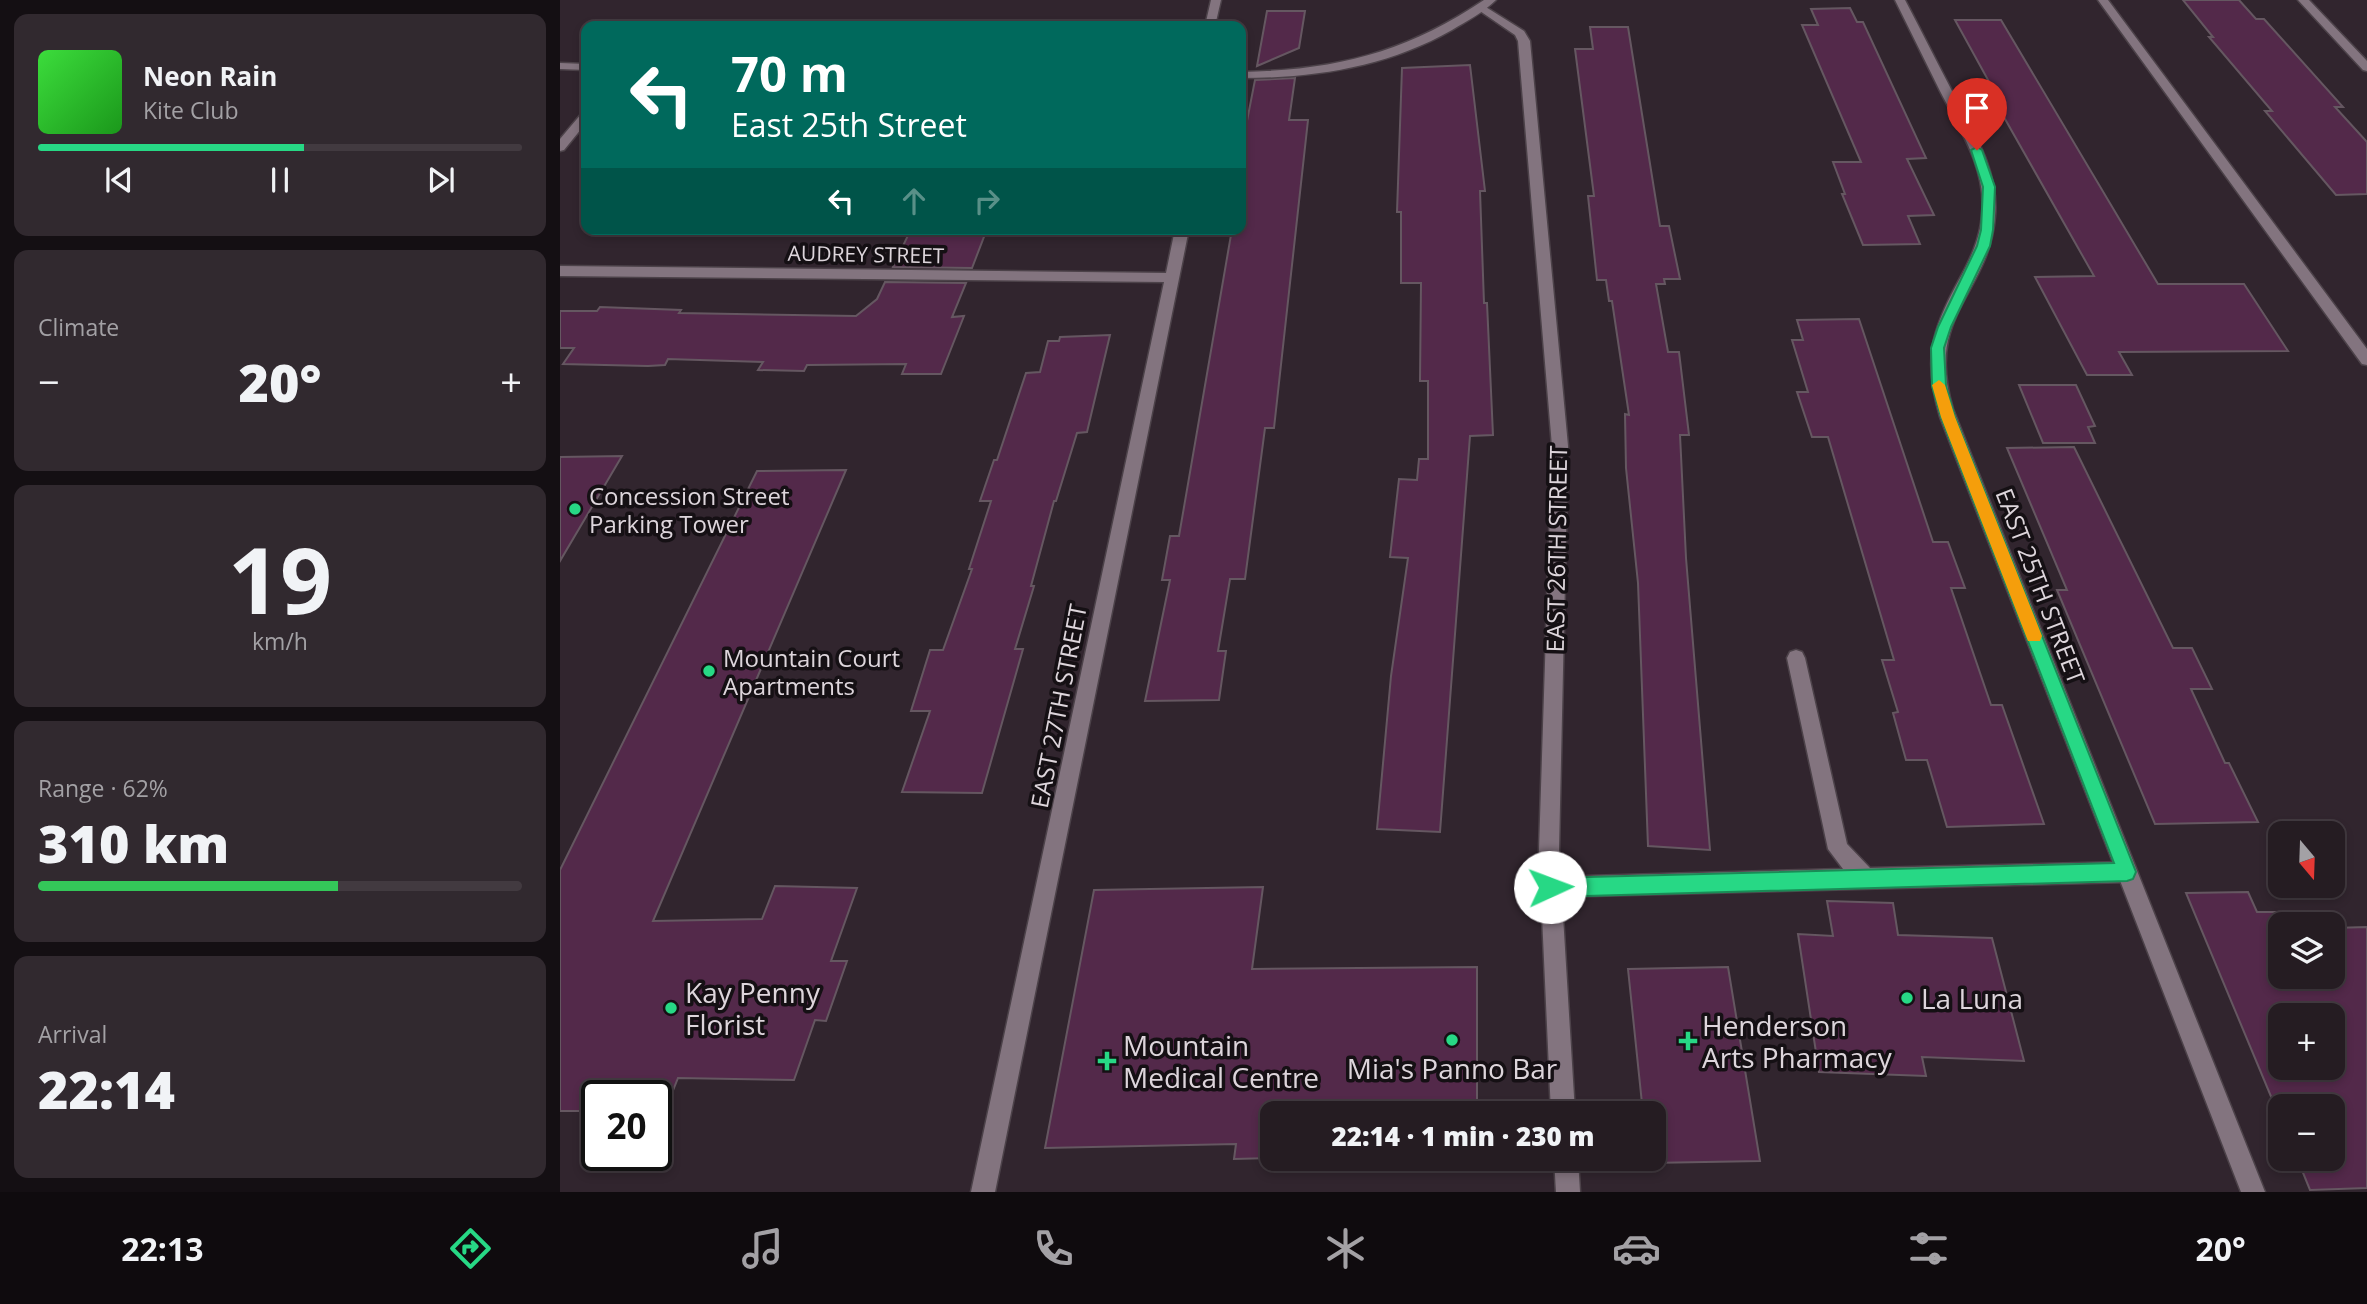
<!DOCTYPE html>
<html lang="en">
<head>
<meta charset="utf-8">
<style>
	body { margin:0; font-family:"Open Sans",sans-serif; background:#31292f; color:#f1f3f6; height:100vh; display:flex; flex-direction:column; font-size:26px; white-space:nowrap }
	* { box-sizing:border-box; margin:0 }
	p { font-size:23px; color:#a3a1a5 }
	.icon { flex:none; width:38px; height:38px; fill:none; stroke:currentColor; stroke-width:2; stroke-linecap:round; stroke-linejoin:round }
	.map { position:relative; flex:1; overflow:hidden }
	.side { display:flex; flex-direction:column; gap:14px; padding:14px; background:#140f13; width:560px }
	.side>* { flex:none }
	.banner { position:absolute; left:21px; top:21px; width:665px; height:214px; border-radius:14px; box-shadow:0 4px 10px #0003,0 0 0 2px #423a40; background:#00695c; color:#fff; overflow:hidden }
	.needle { width:46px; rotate:161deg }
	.buttons { position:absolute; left:1708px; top:821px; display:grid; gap:14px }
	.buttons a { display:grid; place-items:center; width:77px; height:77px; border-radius:14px; background:#251c22; box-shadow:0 4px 10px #0003,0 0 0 2px #423a40; font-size:35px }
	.speed { position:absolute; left:21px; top:1080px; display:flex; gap:14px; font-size:35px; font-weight:700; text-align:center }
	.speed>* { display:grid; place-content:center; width:91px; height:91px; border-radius:50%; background:#251c22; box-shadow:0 4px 10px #0003,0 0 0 2px #423a40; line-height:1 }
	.speed .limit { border:4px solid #111; border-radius:10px; background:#fff; color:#111 }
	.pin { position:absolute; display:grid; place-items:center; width:60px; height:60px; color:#fff; margin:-72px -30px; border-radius:50% 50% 50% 0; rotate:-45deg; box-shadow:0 0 7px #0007 }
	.pin .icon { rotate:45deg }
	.me { position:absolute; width:77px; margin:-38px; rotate:88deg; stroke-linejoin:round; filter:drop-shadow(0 0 5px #0008) }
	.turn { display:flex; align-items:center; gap:24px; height:147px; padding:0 35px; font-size:32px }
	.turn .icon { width:91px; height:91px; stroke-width:2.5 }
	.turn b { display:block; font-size:49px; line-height:60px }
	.lanes { display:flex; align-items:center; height:66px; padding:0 35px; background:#0003; justify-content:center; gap:35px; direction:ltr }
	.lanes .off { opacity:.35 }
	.big { font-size:52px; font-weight:800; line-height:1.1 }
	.side .tile { flex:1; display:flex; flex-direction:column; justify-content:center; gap:10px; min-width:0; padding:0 24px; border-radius:14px; background:#31292f }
	.side .dial { align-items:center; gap:0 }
	.dial b { font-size:91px; line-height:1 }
	.song { display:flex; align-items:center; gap:21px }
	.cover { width:84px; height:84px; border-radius:10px; background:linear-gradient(135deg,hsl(120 70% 55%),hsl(120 70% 35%)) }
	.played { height:7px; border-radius:4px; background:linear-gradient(90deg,#27d885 55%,#423a40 55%) }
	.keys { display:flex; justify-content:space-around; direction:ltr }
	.heat { display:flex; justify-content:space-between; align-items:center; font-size:38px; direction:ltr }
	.charge { height:10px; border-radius:5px; background:linear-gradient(90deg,#34c759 62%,#423a40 0) }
	.trip { position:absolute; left:700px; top:1101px; width:406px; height:70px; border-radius:14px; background:#251c22; box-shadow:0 4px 10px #0003,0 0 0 2px #423a40; font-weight:800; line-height:70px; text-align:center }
	.tabs { display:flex; height:112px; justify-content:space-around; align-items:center; background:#0f0b0e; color:#a3a1a5 }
	.tabs .icon { width:49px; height:49px }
	.tabs .current { color:#27d885 }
	.tabs b { font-size:32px; color:#f1f3f6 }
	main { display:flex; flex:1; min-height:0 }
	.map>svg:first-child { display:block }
	.building { fill:#53294a; stroke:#655761; stroke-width:2; fill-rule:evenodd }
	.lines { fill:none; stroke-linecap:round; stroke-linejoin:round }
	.service-casing { stroke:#4c4249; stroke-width:3 }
	.minor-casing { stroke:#4c4249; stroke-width:3 }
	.tertiary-casing { stroke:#4c4249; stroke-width:3 }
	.service { fill:#83747f; fill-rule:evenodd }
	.minor { fill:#83747f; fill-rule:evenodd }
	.tertiary { fill:#83747f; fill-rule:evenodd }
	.route { fill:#27d885; stroke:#198c56; stroke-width:2 }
	.slow { fill:#f59e0b }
	.poi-dot { fill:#27d885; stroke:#151014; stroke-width:2.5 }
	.labels { text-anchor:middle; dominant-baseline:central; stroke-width:7; stroke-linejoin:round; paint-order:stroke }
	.far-street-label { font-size:21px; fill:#ddd5db; stroke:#151014 }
	.poi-label { font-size:24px; fill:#ddd5db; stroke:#151014; text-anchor:start }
	.street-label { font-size:24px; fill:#ddd5db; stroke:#151014 }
	.near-poi-label { font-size:28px; fill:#ddd5db; stroke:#151014; text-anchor:start }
</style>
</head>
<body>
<main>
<section class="side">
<div class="tile">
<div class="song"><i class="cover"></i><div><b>Neon Rain</b><p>Kite Club</p></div></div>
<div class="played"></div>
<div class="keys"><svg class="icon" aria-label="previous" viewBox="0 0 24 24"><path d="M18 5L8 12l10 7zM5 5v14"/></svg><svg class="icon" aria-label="pause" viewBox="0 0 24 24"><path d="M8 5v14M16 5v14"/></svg><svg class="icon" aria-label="next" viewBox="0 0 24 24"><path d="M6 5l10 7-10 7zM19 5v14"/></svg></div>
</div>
<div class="tile"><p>Climate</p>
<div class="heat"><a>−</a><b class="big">20°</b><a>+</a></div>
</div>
<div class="tile dial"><b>19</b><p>km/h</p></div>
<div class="tile"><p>Range · 62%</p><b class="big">310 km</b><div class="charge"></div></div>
<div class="tile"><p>Arrival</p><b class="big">22:14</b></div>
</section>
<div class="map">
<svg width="1807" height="1192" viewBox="0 0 1807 1192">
	<rect width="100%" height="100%" fill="#31252e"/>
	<path class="building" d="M1623 0H1679L1696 19H1704L1783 107H1775L1807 142V194L1776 195 1705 111H1712L1649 37H1653Z
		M1290 8 1297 22H1303L1366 158 1347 159 1374 215 1348 216 1360 244 1303 245 1282 194H1285L1273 162H1301L1242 25H1258L1251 9Z
		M707 11H745L739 48 697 66Z
		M1395 20H1441L1598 284H1684L1728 351 1559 352 1572 375H1527L1475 277 1534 276 1428 89H1433Z
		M1030 27H1068L1100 226H1109L1120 279H1104L1105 284H1096L1108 352H1119L1129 435H1120L1126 558 1150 850 1088 846 1078 583 1066 468 1065 414 1069 415 1052 301H1049L1046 280H1037L1028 196H1034L1015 49H1033Z
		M910 65 925 191H920L924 303H927L933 435 910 436 880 832 817 829 831 676 848 558 830 557 839 479 857 480 859 459H868V381H860L861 283H841V212H837L842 68Z
		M735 78 729 120H748L714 428H705L685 579H670L658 651H666L659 700 585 701 610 580H602L610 536H619L672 229H681V121H687L695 80Z
		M351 229H427L412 268 333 267Z
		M325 282 406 283 392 317 404 316 381 374H342L346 364 247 365 244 371 198 370 203 362 108 359 105 365 88 366 3 364 14 348H0V311H37L40 307 121 310 119 313 296 316 317 299Z
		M1299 319 1373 542H1388L1405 588H1391L1431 705H1442L1484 824 1387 827 1367 760H1346L1333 713 1338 712 1322 660H1334L1268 437H1252L1237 392H1248L1232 340H1243L1237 320Z
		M550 335 527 432 517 433 496 501H494L471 586H474L455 649H463L422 793 342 792 370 711H351L370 650H383L412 569H409L431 501H420L434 460H437L466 373 480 372 488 341H499L500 337Z
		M1459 385H1516L1535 426 1528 427 1535 443H1483Z
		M1514 447 1613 648H1632L1652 689H1631L1665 763H1669L1698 822 1595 824 1497 590H1507L1447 448Z
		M62 456 0 561V457Z
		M286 470 93 921 202 919 215 886 297 888 271 961H287L266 1021 255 1020 234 1080 118 1078 96 1133V1096H37V1137L22 1138 34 1111H0V870L197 471Z
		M703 887 692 969 917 967V1113H712V1158L674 1159 676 1144 485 1148 534 890Z
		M1688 892 1697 912H1758L1764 924H1720V976H1773V928L1807 927V1188L1750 1190 1737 1158H1773V1106H1720V1118L1626 893ZM1720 1015H1773V1068H1720Z
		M1267 901 1333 903 1338 935 1432 938 1464 1061 1362 1057 1366 1076 1259 1072 1238 934 1273 936Z
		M1168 967 1200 1161 1089 1163 1088 1158H1094V1113H1083L1068 969Z"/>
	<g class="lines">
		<g class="service-casing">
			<path id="service" d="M1538 0H1548L1807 349V365L1802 364Z
				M1236 650 1242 652 1245 658 1287 844 1310 868 1567 862 1574 865 1577 872 1574 879 1567 882 990 897 983 894 980 887 983 880 990 877 1283 869 1268 849 1227 658 1230 652Z"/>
		</g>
		<g class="minor-casing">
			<path id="minor" d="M651 0H661L655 26H645Z
				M1335 0H1345C1361 30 1376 61 1392 91 1412 130 1439 170 1435 216 1429 295 1364 313 1393 409L1705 1192H1681L1380 417C1363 360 1371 331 1399 280 1410 260 1420 239 1422 215 1427 169 1400 130 1380 91 1365 61 1350 30 1335 0Z
				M1738 0H1749L1807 61V71L1803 70Z
				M921 4 964 31 970 41 1008 446 999 850 1015 1113H991L979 850 992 446 958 41 955 35 917 9V5Z
				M26 112V123L4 150 0 151V139L22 113Z
				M615 229H629L435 1192H411L604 282 0 276V266L606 273Z
				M994 1158H1018L1020 1192H996Z"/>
		</g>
		<g class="tertiary-casing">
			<path id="tertiary" d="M924 0H936C924 12 907 21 892 30 827 67 755 78 681 78V72C776 70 845 53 924 0Z
				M0 63 26 64V70L0 69Z"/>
		</g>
		<use href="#service" class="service"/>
		<use href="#minor" class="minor"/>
		<use href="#tertiary" class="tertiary"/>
	</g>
	<path class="route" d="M1417 147 1422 150 1435 187 1433 230 1430 246 1391 327 1384 348 1386 386 1395 417 1576 872 1573 879 1567 881 990 897 983 894 980 887 983 880 990 878 1554 863 1381 417 1372 386 1371 348 1378 327 1417 246 1421 230 1423 187 1411 150Z"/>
	<path class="slow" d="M1379 380 1385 385 1395 417 1482 636 1480 641H1468L1466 636 1381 417 1372 385Z"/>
	<g class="poi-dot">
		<circle cx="15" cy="509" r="7"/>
		<circle cx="149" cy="671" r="7"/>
		<circle cx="1347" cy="998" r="7"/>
		<circle cx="111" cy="1008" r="7"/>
		<circle cx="892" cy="1040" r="7"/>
		<path d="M1124.5 1030.5h7v7h7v7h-7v7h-7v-7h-7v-7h7z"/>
		<path d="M543.5 1050.5h7v7h7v7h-7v7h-7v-7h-7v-7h7z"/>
	</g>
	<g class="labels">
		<g class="far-street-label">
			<text transform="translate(306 254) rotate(1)">AUDREY STREET</text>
		</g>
		<g class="poi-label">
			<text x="29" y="495">Concession Street<tspan x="29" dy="28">Parking Tower</tspan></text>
			<text x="163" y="657">Mountain Court<tspan x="163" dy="28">Apartments</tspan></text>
		</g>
		<g class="street-label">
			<text transform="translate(996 549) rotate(-89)">EAST 26TH STREET</text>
			<text transform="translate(1481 586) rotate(69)">EAST 25TH STREET</text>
			<text transform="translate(498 706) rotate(-79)">EAST 27TH STREET</text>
		</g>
		<g class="near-poi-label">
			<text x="125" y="992">Kay Penny<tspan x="125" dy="32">Florist</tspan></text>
			<text x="1361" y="998">La Luna</text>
			<text x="1142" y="1025">Henderson<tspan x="1142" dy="32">Arts Pharmacy</tspan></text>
			<text x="563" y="1045">Mountain<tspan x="563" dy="32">Medical Centre</tspan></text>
			<text x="892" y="1068" text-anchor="middle">Mia's Panno Bar</text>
		</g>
	</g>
</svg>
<div class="buttons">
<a><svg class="needle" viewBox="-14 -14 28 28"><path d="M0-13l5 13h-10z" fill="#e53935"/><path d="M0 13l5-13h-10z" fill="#a3a1a5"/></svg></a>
<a><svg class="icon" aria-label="layers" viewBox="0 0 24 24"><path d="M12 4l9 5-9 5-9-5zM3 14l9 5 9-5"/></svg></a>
<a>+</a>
<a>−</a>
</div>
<div class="speed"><div class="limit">20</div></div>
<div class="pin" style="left:1417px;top:150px;background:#d93025"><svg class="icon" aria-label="arrive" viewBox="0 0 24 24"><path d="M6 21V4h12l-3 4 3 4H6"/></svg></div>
<svg class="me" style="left:990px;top:887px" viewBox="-20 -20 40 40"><circle r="19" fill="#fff"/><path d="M0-13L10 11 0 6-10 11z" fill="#27d885"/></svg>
<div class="trip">22:14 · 1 min · 230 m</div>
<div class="banner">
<div class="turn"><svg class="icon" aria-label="left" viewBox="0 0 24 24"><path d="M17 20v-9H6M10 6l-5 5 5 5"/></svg><div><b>70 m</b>East 25th Street</div></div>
<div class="lanes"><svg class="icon" aria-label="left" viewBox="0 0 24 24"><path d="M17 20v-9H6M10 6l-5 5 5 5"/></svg><svg class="icon off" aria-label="ahead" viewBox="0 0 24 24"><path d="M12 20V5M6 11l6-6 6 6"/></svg><svg class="icon off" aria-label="right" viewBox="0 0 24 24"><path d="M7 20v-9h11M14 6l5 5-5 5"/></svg></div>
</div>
</div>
</main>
<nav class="tabs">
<b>22:13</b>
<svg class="icon current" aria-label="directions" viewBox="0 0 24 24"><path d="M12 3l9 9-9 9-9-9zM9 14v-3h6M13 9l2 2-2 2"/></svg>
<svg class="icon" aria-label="music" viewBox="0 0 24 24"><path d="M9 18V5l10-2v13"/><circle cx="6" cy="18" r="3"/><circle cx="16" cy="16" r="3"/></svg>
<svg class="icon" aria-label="phone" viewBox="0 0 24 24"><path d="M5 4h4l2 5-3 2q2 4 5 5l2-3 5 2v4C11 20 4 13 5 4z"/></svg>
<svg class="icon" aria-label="climate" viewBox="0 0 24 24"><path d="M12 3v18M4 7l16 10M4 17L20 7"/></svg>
<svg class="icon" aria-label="car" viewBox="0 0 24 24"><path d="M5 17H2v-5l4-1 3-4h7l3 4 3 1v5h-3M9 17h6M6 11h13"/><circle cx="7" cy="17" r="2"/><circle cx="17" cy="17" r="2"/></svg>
<svg class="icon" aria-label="filters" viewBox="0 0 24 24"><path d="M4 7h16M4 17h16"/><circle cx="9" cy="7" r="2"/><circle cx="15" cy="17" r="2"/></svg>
<b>20°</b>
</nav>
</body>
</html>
